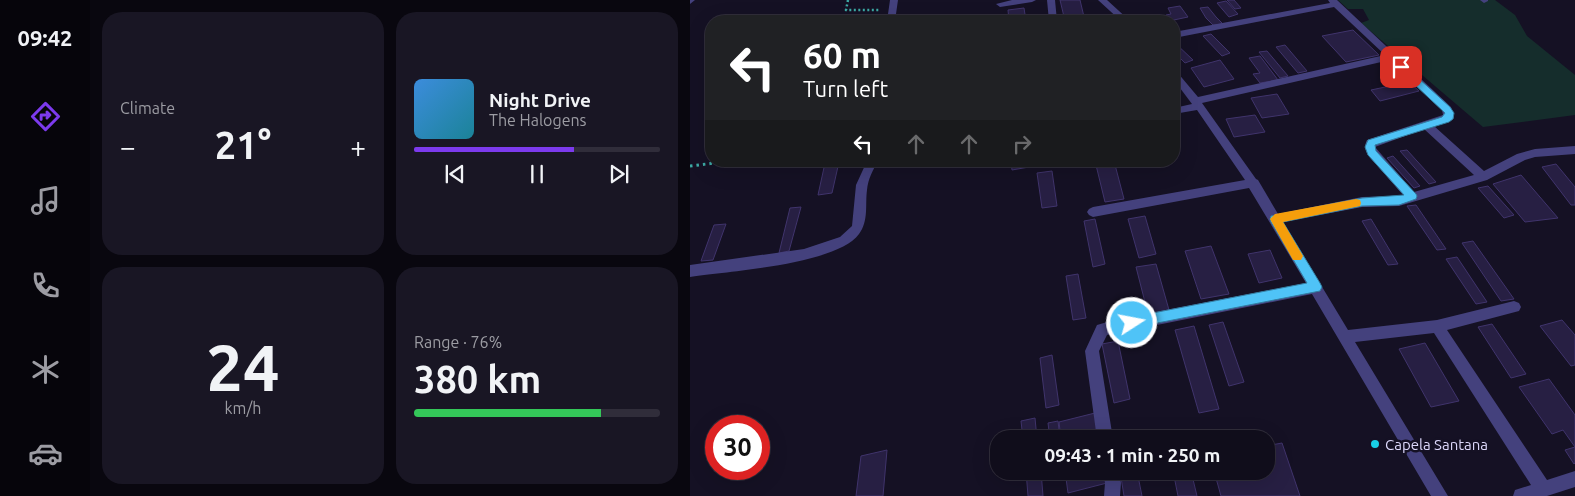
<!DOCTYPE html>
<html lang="en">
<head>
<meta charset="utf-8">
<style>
	body { margin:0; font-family:Ubuntu,sans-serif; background:#191624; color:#f1f3f6; height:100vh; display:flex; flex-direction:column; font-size:19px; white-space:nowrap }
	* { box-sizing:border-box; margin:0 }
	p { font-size:16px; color:#9c9ca3 }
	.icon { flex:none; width:28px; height:28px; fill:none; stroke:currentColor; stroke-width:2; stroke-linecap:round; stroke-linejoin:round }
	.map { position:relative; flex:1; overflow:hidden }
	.side { display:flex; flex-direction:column; gap:12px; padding:12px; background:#09070f; width:600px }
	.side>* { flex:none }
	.guide { position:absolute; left:15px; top:15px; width:475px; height:152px; border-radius:20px; box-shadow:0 5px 20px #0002,0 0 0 1px #302d3a; background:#202124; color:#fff; overflow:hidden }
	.speed { position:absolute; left:15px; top:415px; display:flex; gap:10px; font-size:25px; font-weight:700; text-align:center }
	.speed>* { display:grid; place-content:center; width:65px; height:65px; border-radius:50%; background:#100d1b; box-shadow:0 5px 20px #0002,0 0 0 1px #302d3a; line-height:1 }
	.speed .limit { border:8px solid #d22; background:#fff; color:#111 }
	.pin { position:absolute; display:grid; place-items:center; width:42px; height:42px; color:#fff; margin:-21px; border-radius:10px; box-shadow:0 2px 8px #0006 }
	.me { position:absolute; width:55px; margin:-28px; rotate:79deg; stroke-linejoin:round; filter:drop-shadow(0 0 4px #0008) }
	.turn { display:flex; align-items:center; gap:18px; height:105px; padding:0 15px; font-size:22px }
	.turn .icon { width:65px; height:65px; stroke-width:2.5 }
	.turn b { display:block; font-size:35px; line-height:42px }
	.lanes { display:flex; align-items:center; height:48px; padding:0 15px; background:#0003; justify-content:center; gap:25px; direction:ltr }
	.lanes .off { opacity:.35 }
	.big { font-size:38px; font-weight:700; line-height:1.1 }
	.side .card { flex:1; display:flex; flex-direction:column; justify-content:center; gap:8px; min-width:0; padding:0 18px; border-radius:20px; background:#191624 }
	.side .dial { align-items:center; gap:0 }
	.dial b { font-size:65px; line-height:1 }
	.song { display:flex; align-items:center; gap:15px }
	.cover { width:60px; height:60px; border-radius:8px; background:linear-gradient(135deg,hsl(210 70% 55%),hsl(190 70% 35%)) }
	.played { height:5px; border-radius:2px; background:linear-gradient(90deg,#7c3aed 65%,#302d3a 65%) }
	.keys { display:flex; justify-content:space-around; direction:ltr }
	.heat { display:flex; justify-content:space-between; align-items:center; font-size:28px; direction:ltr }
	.charge { height:8px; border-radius:4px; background:linear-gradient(90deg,#34c759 76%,#302d3a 0) }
	.side .tiles { flex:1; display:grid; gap:12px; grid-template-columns:repeat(2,1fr) }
	.trip { position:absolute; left:300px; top:430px; width:285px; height:50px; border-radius:20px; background:#100d1b; box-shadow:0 5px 20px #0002,0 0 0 1px #302d3a; font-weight:700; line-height:50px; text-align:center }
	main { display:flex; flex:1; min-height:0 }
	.tabs { display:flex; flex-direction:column; width:90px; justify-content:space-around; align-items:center; background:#06050b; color:#9c9ca3 }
	.tabs .icon { width:35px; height:35px }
	.tabs .selected { color:#7c3aed }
	.tabs b { font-size:22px; color:#f1f3f6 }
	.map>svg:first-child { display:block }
	.green { fill:#152d2c }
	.building { fill:#271f43; stroke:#40346c }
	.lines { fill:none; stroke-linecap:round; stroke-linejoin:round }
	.path-far1 { stroke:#3daaa5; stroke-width:2.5; stroke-dasharray:2 2.5; stroke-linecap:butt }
	.path { stroke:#3daaa5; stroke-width:3; stroke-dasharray:2.5 4; stroke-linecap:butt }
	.street { fill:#44417d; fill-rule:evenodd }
	.route { fill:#4fc3f7; stroke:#337fa1 }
	.slow { fill:#f59e0b }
	.poi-dot { fill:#19cfe6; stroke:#151124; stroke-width:2 }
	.labels { text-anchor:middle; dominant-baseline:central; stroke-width:5; stroke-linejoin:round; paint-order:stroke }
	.near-poi-label { font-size:15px; fill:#ddd8fb; stroke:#151124; text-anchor:start }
</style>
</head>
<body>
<main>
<nav class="tabs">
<b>09:42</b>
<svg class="icon selected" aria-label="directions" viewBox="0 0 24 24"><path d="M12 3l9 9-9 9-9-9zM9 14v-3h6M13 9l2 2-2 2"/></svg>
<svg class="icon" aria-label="music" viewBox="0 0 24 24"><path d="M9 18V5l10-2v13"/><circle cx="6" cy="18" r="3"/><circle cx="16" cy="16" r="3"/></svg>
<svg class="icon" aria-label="phone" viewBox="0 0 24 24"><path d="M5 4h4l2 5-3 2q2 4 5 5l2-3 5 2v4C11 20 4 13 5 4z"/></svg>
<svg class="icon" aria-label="climate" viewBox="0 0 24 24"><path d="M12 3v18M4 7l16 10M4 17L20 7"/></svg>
<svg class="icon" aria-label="car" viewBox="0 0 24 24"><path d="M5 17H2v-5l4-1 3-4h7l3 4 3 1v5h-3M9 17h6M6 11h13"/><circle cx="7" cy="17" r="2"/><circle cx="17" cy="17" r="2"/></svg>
</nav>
<section class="side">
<div class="tiles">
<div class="card"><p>Climate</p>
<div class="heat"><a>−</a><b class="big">21°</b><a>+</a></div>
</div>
<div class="card">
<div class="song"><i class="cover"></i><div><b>Night Drive</b><p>The Halogens</p></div></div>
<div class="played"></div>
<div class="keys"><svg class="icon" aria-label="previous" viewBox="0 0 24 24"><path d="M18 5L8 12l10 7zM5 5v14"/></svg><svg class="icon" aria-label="pause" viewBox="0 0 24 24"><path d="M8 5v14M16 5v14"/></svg><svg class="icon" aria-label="next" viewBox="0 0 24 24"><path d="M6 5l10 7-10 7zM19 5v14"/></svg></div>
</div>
<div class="card dial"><b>24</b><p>km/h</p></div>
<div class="card"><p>Range · 76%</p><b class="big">380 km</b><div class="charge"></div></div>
</div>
</section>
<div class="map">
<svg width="885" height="496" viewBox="0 0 885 496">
	<rect width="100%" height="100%" fill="#151124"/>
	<path class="green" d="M648 0H805L825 15 837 36 885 75V115L793 127 671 23 679 20 673 9H658Z"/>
	<path class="building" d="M370 0H390L395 21H375Z
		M537 0H544L551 8 545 9Z
		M536 1 548 14 539 17 527 3Z
		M490 6 498 17 479 21 476 15 481 14 478 8Z
		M518 7 526 17 533 24 523 25 516 18 510 8Z
		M334 8 336 21H319L318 10Z
		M663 30 689 55 656 62 632 36Z
		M521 34 540 53 532 56 513 36Z
		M484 42 503 60 495 63 484 52Z
		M595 45 617 71 608 73 586 47Z
		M577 51 598 76 590 78 569 52Z
		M570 56 588 80 570 83 563 74 570 73 559 58Z
		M530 60 544 79 514 87 501 68Z
		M719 82 729 91 690 101 681 90Z
		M587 94 599 114 572 118 561 98Z
		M565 115 575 132 544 137 536 119Z
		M717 150 746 182 739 184 710 151Z
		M703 156 730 186 724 188 697 158Z
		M321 161H338L339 167 322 170Z
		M405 161H424L434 199 415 202Z
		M149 162 142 193 128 195 135 163Z
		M866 164 885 187V205H881L852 167Z
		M362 171 367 206 352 208 347 173Z
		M831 175 868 218 835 222 803 184Z
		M798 186 824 215 814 218 788 188Z
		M726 205 756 249 747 250 717 206Z
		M111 207 99 251 89 253 100 208Z
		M455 216 466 254 449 258 438 219Z
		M405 219 415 264 403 267 394 221Z
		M681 219 708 264 698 265 672 221Z
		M36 224 23 260 11 261 24 225Z
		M783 241 824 299 811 301 772 243Z
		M521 246 539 294 511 299 495 251Z
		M580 250 592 278 569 283 558 254Z
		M767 257 797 302 786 304 756 259Z
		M466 264 479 310 458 314 446 267Z
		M388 274 396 318 383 320 376 276Z
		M872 320 885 335V365L881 366 850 326Z
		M533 322 554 382 539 386 519 325Z
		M802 324 836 374 821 378 788 327Z
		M504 326 529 409 509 413 485 330Z
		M428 341 440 399 424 403 412 344Z
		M735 343 769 401 741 407 709 349Z
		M362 355 369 405 356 408 350 358Z
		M859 379 885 415V447L873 430 862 434 829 387Z
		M405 413 409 439H371L369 422Z
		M345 418 347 439H333L331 421Z
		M368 421 370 439H360L358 423Z
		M592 443 610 496H531L524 471H576V446Z
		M885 447V463L884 464 875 450Z
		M197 450 193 496H166L171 456Z
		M336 471H351L353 496H338Z
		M375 471H415L417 483 378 493Z
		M430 471H447L452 496H434Z
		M483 471H501L507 496H488Z"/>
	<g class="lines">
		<path class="path-far1" d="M158 0 156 10H189"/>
		<path class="path" d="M0 166 41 161"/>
		<path class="street" d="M0 0H5L0 4Z
			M200 0H208L205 21H197Z
			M322 0H346L342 2 310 7 306 4Z
			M357 0H365L367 21H359Z
			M408 0H417L440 21H431Z
			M638 0H647L761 107 764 117 763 119 744 126 794 171 827 154 845 149 885 146V154L845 157 835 160 797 180 709 206 672 207 593 222 658 330 747 320 824 301 829 303 831 307 829 311 757 330 857 480 885 471V487L857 496H823L825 490 841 485 744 333 665 342 758 496H741L622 294 417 335 409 351 423 439H407L395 351 407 325 424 320 616 283 559 188 403 217 399 215 397 212 399 209 403 207 555 180 507 110 484 114V108L502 104 484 80V71L487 72 508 97 695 55 644 7 484 38V32L640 3ZM700 60 752 110 753 115 677 140C674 146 675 149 678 155L713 195 709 196 672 197 588 214 568 180 566 179 512 103ZM734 129 784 175 724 192 685 147Z
			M790 0H798V1L794 3Z
			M177 161H188C183 170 178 179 177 190 175 204 179 221 169 234 146 265 38 271 0 277V265L114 249 150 237 162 226 166 185Z
			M413 471H429L431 483 430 496H414L415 483Z"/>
	</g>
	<path class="route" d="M708 65H714L760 107 764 113 763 119 759 122 685 145 686 151 726 194 727 196 726 199 709 205 672 206 593 222 630 283 632 287 630 291 442 328 438 327 436 323 438 319 442 317 617 283 581 222 580 219 581 216 672 198 714 195 678 155 675 147 678 140 752 117 755 113 708 69Z"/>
	<path class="slow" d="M666 199 670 200 671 203 670 206 593 222 613 256 611 260H603L580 219 585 214Z"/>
	<circle class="poi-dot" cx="685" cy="444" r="5"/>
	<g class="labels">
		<g class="near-poi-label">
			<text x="695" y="444">Capela Santana</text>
		</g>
	</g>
</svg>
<div class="speed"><div class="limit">30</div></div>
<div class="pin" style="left:711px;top:67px;background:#d93025"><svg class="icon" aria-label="arrive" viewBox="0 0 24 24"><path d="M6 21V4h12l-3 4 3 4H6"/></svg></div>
<svg class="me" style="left:442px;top:323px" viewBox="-20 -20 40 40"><circle r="17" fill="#4fc3f7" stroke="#fff" stroke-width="3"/><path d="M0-11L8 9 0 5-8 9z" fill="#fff"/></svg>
<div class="trip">09:43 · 1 min · 250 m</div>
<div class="guide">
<div class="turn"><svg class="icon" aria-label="left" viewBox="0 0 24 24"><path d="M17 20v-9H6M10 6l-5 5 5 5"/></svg><div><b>60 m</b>Turn left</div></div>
<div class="lanes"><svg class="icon" aria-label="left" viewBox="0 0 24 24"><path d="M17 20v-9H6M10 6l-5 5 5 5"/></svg><svg class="icon off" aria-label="ahead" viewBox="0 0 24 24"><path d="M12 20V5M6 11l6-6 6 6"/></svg><svg class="icon off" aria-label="ahead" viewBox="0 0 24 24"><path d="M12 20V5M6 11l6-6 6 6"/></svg><svg class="icon off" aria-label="right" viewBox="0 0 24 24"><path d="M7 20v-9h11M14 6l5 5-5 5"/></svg></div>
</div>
</div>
</main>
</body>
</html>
